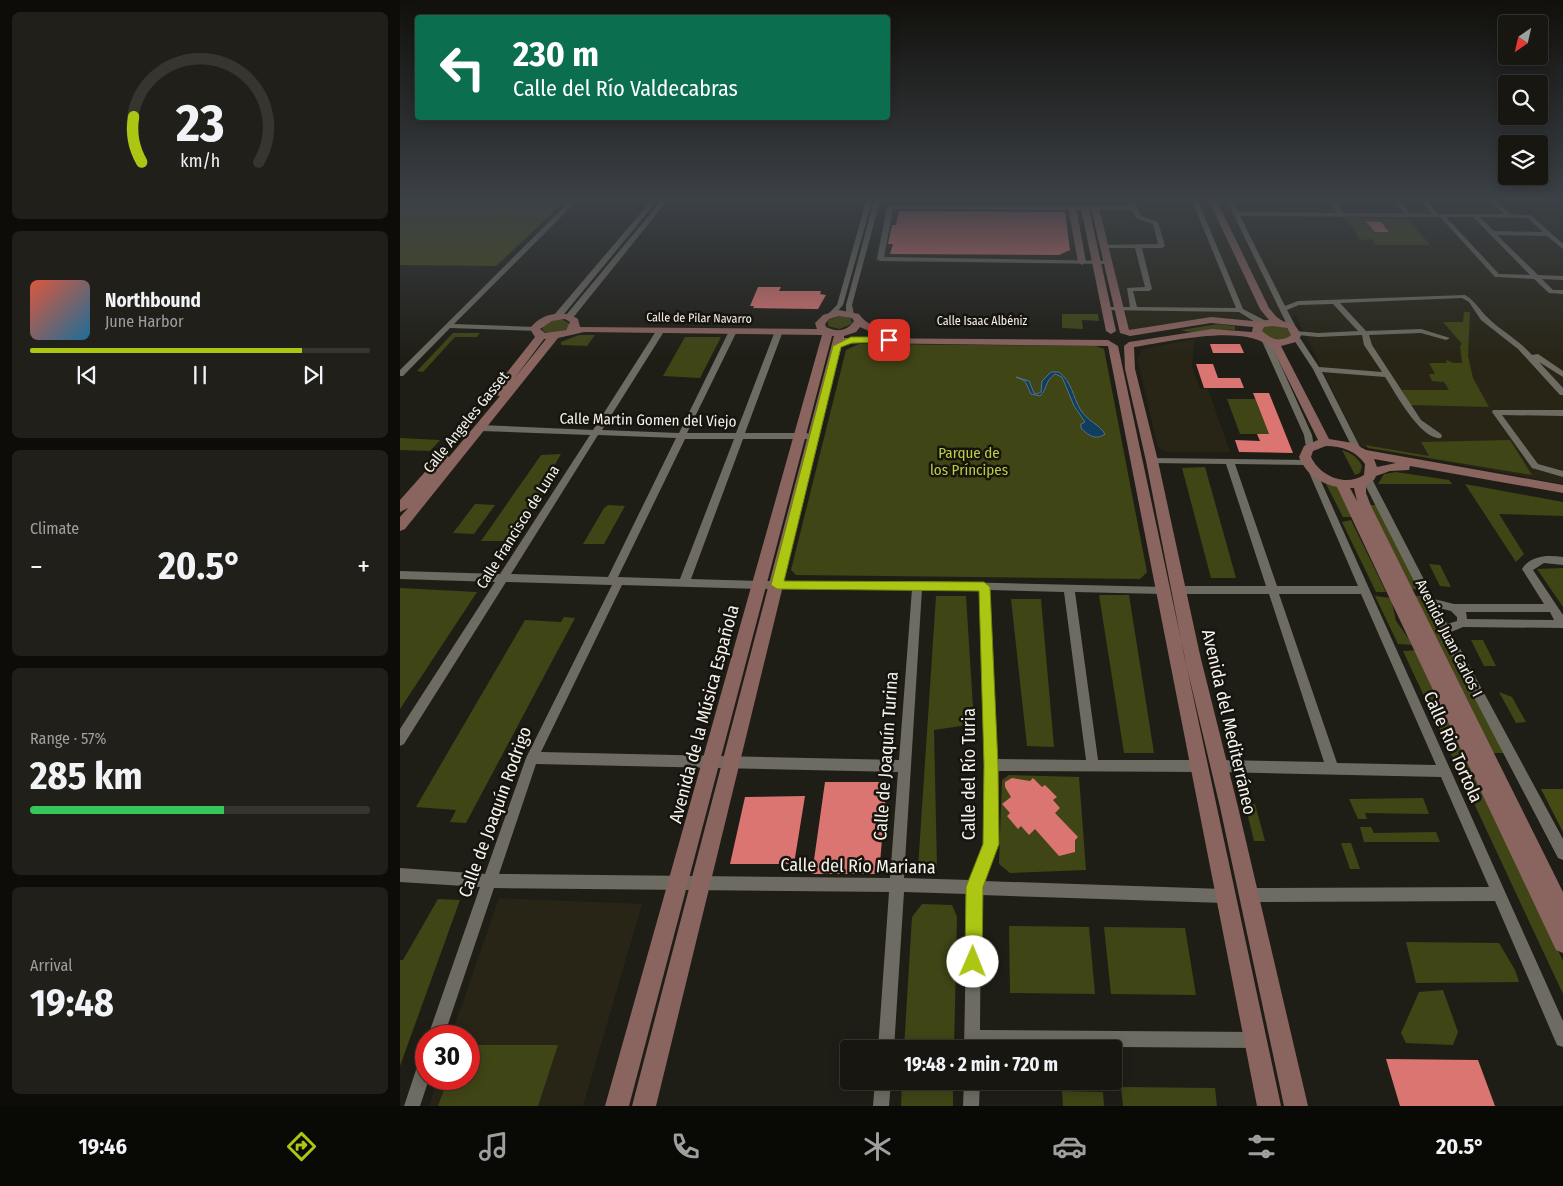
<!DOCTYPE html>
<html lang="en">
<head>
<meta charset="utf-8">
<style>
	body { margin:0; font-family:"Fira Sans Condensed",sans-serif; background:#201f19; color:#f1f3f6; height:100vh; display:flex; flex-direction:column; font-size:19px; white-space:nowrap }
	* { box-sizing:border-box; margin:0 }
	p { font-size:16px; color:#9e9f9f }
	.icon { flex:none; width:28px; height:28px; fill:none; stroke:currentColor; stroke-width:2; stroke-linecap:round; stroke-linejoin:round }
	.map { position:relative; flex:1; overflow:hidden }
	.side { display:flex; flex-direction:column; gap:12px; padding:12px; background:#0d0c09; width:400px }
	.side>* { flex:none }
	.banner { position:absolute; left:15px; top:15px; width:475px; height:105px; border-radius:5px; box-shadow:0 2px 12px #0003,0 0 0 1px #363530; background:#0b6e4f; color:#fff; overflow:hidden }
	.needle { width:32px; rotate:214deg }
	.tools { position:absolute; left:1098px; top:15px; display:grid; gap:10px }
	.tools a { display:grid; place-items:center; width:50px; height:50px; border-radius:5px; background:#171610; box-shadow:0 2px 12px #0003,0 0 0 1px #363530; font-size:25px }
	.speed { position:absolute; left:15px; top:1025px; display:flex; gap:10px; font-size:25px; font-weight:700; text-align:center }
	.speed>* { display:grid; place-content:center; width:65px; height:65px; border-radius:50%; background:#171610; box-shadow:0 2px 12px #0003,0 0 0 1px #363530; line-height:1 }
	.speed .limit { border:8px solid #d22; background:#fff; color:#111 }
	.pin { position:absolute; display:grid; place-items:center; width:42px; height:42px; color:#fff; margin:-21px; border-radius:10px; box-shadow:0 2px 8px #0006 }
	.me { position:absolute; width:55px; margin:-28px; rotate:1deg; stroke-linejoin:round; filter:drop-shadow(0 0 4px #0008) }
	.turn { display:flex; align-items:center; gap:18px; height:105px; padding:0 15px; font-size:22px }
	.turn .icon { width:65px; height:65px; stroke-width:2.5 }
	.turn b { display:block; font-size:35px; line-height:42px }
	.big { font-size:38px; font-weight:700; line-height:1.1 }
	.side .widget { flex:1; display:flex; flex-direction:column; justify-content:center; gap:8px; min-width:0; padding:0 18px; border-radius:8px; background:#201f19 }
	.side .dial { align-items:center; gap:0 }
	.dial svg { height:130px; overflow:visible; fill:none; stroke:#363530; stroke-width:7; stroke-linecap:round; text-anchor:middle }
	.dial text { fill:#f1f3f6; stroke:none }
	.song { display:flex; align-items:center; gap:15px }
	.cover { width:60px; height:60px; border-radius:8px; background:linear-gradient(135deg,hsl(10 70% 55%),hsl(200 70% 35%)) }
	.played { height:5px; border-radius:2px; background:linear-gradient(90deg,#acc613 80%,#363530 80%) }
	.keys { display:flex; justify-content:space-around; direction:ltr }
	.heat { display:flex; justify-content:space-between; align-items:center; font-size:28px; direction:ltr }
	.charge { height:8px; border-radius:4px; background:linear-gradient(90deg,#34c759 57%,#363530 0) }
	.trip { position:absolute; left:440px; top:1040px; width:282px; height:50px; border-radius:5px; background:#171610; box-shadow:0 2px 12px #0003,0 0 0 1px #363530; font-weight:700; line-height:50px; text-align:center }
	.dock { display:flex; height:80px; justify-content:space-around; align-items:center; background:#090906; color:#9e9f9f }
	.dock .icon { width:35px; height:35px }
	.dock .active { color:#acc613 }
	.dock b { font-size:22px; color:#f1f3f6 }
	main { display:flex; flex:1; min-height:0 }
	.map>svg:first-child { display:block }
	.built { fill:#282517 }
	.green { fill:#404516 }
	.forest { fill:#464b14 }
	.water { fill:#113d5f; stroke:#55738a }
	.building { fill:#db7572 }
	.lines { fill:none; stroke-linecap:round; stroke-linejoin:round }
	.street { fill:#6e6b62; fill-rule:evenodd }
	.secondary { fill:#8a645f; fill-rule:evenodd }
	.route { fill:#acc613; stroke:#70810c }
	.labels { text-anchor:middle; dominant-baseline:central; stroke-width:5; stroke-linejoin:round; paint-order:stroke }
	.far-street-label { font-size:12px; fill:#f4f2ed; stroke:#16140d }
	.street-label { font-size:15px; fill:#f4f2ed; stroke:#16140d }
	.park-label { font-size:15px; fill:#bfcb42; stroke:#16140d }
	.near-street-label { font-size:18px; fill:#f4f2ed; stroke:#16140d }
</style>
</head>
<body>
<main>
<section class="side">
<div class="widget dial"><svg viewBox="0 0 100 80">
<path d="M14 69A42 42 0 1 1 86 69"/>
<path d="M14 69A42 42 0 0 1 9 41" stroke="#acc613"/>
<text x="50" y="56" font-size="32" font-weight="700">23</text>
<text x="50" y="72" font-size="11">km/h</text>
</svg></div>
<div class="widget">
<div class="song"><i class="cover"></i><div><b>Northbound</b><p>June Harbor</p></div></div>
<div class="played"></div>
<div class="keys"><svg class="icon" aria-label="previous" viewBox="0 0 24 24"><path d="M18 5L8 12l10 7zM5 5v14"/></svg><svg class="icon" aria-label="pause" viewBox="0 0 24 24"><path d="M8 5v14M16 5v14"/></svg><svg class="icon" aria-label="next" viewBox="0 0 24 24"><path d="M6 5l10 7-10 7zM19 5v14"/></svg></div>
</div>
<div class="widget"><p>Climate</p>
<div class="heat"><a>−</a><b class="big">20.5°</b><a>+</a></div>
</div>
<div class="widget"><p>Range · 57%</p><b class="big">285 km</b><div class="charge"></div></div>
<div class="widget"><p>Arrival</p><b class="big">19:48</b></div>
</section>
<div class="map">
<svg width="1163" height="1106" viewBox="0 0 1163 1106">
	<rect width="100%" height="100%" fill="#1f1e16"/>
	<path class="built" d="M572 201H628V207H672L682 262 473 261 490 207H572Z
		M693 201H1163V484L960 446 896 316 863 323 822 320 724 331Z
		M795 339 792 365 800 389H808L830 452H767L758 447 737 358 742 350 748 348Z
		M99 898 242 904 183 1106H29L38 1079H69V1036H51Z"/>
	<path class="green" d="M946 218 1009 219 1030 245H976L972 239 960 240Z
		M1064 312H1070L1068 356 1073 378 1089 407 1010 405 1002 390H1049L1044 382 1032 381 1029 374H1035L1029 363H1047L1046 360 1054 363H1062L1060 346 1062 344 1043 322H1063Z
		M662 314H698L699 321 682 320 683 329 662 328Z
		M440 316 451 318 452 324 439 329 428 326V320Z
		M154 320H163L170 324 165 330 147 333 142 330 143 326Z
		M818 324 835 326V330C818 328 792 335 781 330Z
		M868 324 886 327 891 335C881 343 871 338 861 332V327Z
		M53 333H80L77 337H55L23 372 17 371Z
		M179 335H195L187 346 161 345V342Z
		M285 337H321L300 378 263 376Z
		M459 344 696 346 704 349 747 572 740 579 396 575 391 570 446 350Z
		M827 399H855L869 434H840Z
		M0 438 40 440 30 451 0 450Z
		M1110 440 1132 475 968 448 965 445 1029 456 1021 442Z
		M942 450C951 453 958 457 962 466L960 473 955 475Z
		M161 454 150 473 155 475 129 515H122L108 541H81L141 455Z
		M805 467 836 578H811L782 468Z
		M996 472 1049 480 1052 484H978L984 474Z
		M925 482 941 489 956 517H943Z
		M1065 484 1163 502V516L1099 514 1124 554 1116 562Z
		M75 504 95 505 74 534 53 533Z
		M208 505 225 506 204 544H183L204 508Z
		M969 505H977L1021 590 1011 589Z
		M951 520 986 592H976L942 522Z
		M1029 564 1040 565 1051 587 1040 586Z
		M1163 568V607L1137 569Z
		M0 588 77 592 0 709Z
		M699 595H729L754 753H724Z
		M536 596H566L574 724 534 730 537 868H518Z
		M975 596 991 598 996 621 1013 645 998 644Z
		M1011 596H1024L1104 753H1092Z
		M611 599H641L654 747 627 746Z
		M164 617 175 618 66 823 50 822 56 810 16 807 125 620 161 622Z
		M1071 640H1083L1096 666H1084Z
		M1020 650 1163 961V994L1003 651Z
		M1099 692 1112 697 1126 722 1116 723Z
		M609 775 679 777 686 870 610 873 599 864 602 780Z
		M1023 798 1029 814 965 813 967 819H958L949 799Z
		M845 804H855L865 841H854Z
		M960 827H971L974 833 1036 832 1040 842H964Z
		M941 843H951L960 869H950Z
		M38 899 60 900 0 1066V960H3Z
		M522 904 552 905 557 917 554 1049H504L512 917Z
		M609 926 689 927 695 994 610 993Z
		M704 927 785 928 796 995 711 994Z
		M1006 942 1099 943 1115 970 1119 982 1016 983Z
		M1043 990 1058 1032 1053 1045 1006 1043 1001 1033 1019 992Z
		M69 1045H158L138 1106H38L48 1079H69Z
		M502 1081H553V1106H501Z
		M721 1087 815 1088 817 1106H723Z
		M662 1091 703 1092 704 1106H663Z"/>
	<path class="forest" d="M0 201H165L96 266 0 265Z
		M1141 789H1163V832Z"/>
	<path class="water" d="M651 372H659C672 382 673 397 680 409 688 422 698 423 705 434 695 441 688 435 681 428V424L685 422 674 406 662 377 655 374C644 382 648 388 640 396L631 394 625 381 616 377 629 381 634 393 637 394 641 392 642 381Z"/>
	<path class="building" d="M499 211 665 212 670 250 659 255 490 254 493 244H488L492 225H496Z
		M966 221 981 222 989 232H975Z
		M358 287H381L379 291H421L420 294 426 295 418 309 353 308 354 306H350Z
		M810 344H840L844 353H813Z
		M796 364H813L818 378H840L844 388H804Z
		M853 393H869L893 453 839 452 835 440 860 441 857 434H869Z
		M612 778 630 781 633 778 642 787 645 785 657 797 653 800 660 808 655 813 678 837 675 840V852L659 856 635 829 629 835 621 826 618 829 607 816 610 813 602 804 611 797 605 787V782Z
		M425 782H487L479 874H412Z
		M405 796 394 864H330L345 797Z
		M986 1059 1078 1060 1095 1106H1000Z"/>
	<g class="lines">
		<path class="street" d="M170 201H177L54 324 135 327 139 329 138 331 50 328 3 376H0V370Z
			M251 201H257L160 319H154V315Z
			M261 201H267L172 319H166V315Z
			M466 201H472L443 305 434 315H430L428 314 437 305Z
			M474 201H480L452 305 454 314 450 316 446 314V305Z
			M792 201H798L843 309 866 321V325H860L839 312 704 310 703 309 706 307H730L727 288 745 287 735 248H704L702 247V245L758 244 753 224 736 218 732 210 493 209 484 257 710 261V263L708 264 480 261 477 259 487 207 490 205 731 206 730 204 733 202 736 204 741 216 758 222 765 246 762 248H742L752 289 749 291H733L737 307 836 308Z
			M827 201H833L838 212 937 213 929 201H935L943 213H1004L993 201H999L1010 213 1032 214 1021 201H1027L1038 214H1104L1090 201H1097L1110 214 1131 215 1163 244V249L1147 236 1097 235 1138 275 1163 276V280L1142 279 1153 290H1163V294L1149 293 1134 279 1095 277 1040 217 840 216 885 306 898 301 1065 295C1075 301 1079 309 1087 317 1101 331 1119 340 1132 355L1138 354 1163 371V377L1139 362 1163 388V395H1160L1118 349 1081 320 1069 302 1062 298 940 303 966 331 1021 329 1050 338 1046 340 1021 333 969 335 972 345 1021 420 1041 434 1042 436 1041 438C1021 441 995 392 985 377L922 372 962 451 958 454 955 453 913 369 892 337 895 335 892 333 896 331 918 333 958 331 933 304 899 305 887 310 897 329 890 331ZM1046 217H1073L1130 275 1099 274ZM1080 217 1127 218 1143 232 1094 231ZM898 335 918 337 962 335 964 345 982 372 919 367Z
			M258 328 265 330 202 430 279 433 329 331 333 329 337 331 287 433H336L375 331 379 329 383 331 345 433H407L411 436 407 439H343L291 579 360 581H517L766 587 767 590 766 593 762 594 675 592 698 760H799L803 762 805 766 803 770 799 772 597 771 598 844 583 881 824 889 829 891 831 896 829 901 824 903 581 895 580 1030 855 1032 861 1034 863 1040 861 1046 855 1048 580 1046V1049H564L567 894 504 892 494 1049H478L489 892 94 888 44 1036H28L80 887 0 882V868L85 874 126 758 212 585 106 582 4 744 0 746V729L95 582 0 579V571L100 574 190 435 81 431 77 428 81 425 193 430ZM198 435 276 438 208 577 111 574ZM285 439H334L280 579 218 577ZM222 585 360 589H512L499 760 141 752ZM522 589 580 590 585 765 584 844 570 880 504 878ZM590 590 664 592 686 760 597 759ZM136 764 498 772 490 878 99 874Z
			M862 337H865L869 339 912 435 914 447 913 449 910 450 906 447 904 435 861 339Z
			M1093 410H1163V416L1102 415 1138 464 1163 471V477L1132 468 1092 412Z
			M752 458 909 460 910 462 906 465 835 464 877 586H958L908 470 912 467 915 468 1163 1021V1047L1157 1045 1095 901 848 902 843 900 841 895 843 890 848 888 1089 887 1041 777 819 772 815 770 813 766 815 762 819 760 924 762 869 594H779L775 593 774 590 775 587 779 586H866L826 464 749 463 748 461ZM879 594H961L1036 765 937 763Z
			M967 476 972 479 1034 599 1054 604H1144L1122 569C1131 555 1148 555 1163 557V565L1144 563 1133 570 1163 615V628L1063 627 1051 632 1163 839V860L1158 858 1039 630 962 479ZM1039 608 1051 611 1057 617V621L1047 624ZM1066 612H1150L1154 620 1067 619Z
			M26 1056V1079H29L20 1106H4L20 1058Z
			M475 1081H491L489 1106H473Z
			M564 1081H580L579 1106H563Z"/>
		<path class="secondary" d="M809 201H817L869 308C872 311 875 316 878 318 888 326 895 319 901 336L896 342 881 346 929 439 953 443 966 450 1163 485V493L1010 466 1009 470 990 471 976 476 974 480 966 485V493L971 506 1163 892V953L1156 950 937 487C919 483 906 474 899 457L904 446 918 440 874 351C851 321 768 342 734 347L735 369 758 461 800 655 838 807 908 1106H884L820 807 784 655 746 461 725 369 724 346 729 342 812 329 852 332 853 327 811 323 730 336 720 333 691 208 695 206 699 208 729 330 811 317 853 321 869 320 860 309ZM873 326 887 328 891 335C881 343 871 339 862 331L864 327ZM926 446C942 446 956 451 965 464L964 475C945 487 920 476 911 457L913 451ZM974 459 996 463 977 467ZM950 488H954L957 501Z
			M672 205 676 207 686 262 682 265 678 262 668 207Z
			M685 206 689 208 716 331 711 334 706 331 681 208Z
			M439 310 459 314C472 333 488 322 501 333L496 336 471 332 460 327 456 332 444 336V338L708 340 718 346 881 1106H857L708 346 459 343 447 344 441 348 256 1106H232L434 336H432L229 1106H205L422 335 184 332 158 338 5 529 0 531V517L8 508 0 512V500L40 455 44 454 49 457 100 396 93 395 91 393 135 337 130 329 131 327C142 313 164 309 178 319L180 327 417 329 415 323 423 315ZM439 316 452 318 454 321C447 332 436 332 426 327L425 324 429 319ZM165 319 170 322 166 330 145 333 140 329 152 321ZM144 339H146L114 379Z"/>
	</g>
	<linearGradient id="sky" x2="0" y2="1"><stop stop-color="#11100c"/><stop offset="0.56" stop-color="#3c4147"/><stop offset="1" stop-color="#3c4147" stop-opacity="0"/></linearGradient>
	<rect width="1163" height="356" fill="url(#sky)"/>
	<path class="route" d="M451 337H489L494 340 489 342 452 343 441 347 384 581 584 582 590 587 598 765 599 844 583 887 582 962 579 969 573 971 567 969 565 962 566 887 583 844 584 765 579 591 377 589 371 585 433 346Z"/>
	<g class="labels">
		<g class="far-street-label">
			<text transform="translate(299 318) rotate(1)">Calle de Pilar Navarro</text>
			<text x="582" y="321">Calle Isaac Albéniz</text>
		</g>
		<g class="street-label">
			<text transform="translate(248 420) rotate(1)">Calle Martin Gomen del Viejo</text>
			<text transform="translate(66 422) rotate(-51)">Calle Angeles Gasset</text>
			<text transform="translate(118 527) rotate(-58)">Calle Francisco de Luna</text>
			<text transform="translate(1049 638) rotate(63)">Avenida Juan Carlos I</text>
		</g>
		<g class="park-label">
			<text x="569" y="453">Parque de<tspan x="569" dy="17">los Príncipes</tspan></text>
		</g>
		<g class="near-street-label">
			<text transform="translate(304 714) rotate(-75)">Avenida de la Música Española</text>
			<text transform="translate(829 722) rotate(77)">Avenida del Mediterráneo</text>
			<text transform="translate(1053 747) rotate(66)">Calle Rio Tortola</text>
			<text transform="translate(486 756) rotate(-86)">Calle de Joaquín Turina</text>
			<text transform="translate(569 774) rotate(-90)">Calle del Río Turia</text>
			<text transform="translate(95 812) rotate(-70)">Calle de Joaquín Rodrigo</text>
			<text transform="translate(458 866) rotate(1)">Calle del Río Mariana</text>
		</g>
	</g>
</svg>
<div class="tools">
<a><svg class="needle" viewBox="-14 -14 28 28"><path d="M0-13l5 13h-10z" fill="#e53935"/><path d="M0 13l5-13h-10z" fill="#9e9f9f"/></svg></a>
<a><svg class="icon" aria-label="search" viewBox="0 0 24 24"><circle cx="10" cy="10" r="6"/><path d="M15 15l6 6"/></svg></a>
<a><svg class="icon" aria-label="layers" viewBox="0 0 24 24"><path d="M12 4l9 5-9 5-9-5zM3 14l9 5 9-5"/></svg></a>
</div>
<div class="speed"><div class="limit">30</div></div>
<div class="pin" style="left:489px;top:340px;background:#d93025"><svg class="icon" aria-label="arrive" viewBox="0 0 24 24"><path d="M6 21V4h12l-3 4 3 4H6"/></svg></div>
<svg class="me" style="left:573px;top:962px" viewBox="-20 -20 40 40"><circle r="19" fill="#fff"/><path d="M0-13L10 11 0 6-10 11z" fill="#acc613"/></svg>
<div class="trip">19:48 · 2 min · 720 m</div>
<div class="banner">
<div class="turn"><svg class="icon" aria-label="left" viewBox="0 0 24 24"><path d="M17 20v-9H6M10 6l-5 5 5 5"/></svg><div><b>230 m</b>Calle del Río Valdecabras</div></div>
</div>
</div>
</main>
<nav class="dock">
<b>19:46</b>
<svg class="icon active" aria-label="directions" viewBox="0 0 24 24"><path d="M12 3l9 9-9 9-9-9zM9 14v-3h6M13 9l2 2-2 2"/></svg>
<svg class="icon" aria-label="music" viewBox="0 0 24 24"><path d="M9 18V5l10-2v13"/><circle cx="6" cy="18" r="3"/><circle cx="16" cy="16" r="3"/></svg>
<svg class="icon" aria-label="phone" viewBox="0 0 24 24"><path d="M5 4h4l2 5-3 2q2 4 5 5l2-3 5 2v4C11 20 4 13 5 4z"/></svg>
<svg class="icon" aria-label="climate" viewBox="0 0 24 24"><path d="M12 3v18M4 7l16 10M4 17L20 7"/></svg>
<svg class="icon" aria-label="car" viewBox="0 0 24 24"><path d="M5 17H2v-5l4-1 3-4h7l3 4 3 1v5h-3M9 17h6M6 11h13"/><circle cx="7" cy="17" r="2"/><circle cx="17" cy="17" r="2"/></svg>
<svg class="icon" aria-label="filters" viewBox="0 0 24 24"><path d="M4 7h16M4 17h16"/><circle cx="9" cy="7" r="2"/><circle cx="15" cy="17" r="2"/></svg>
<b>20.5°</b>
</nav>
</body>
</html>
